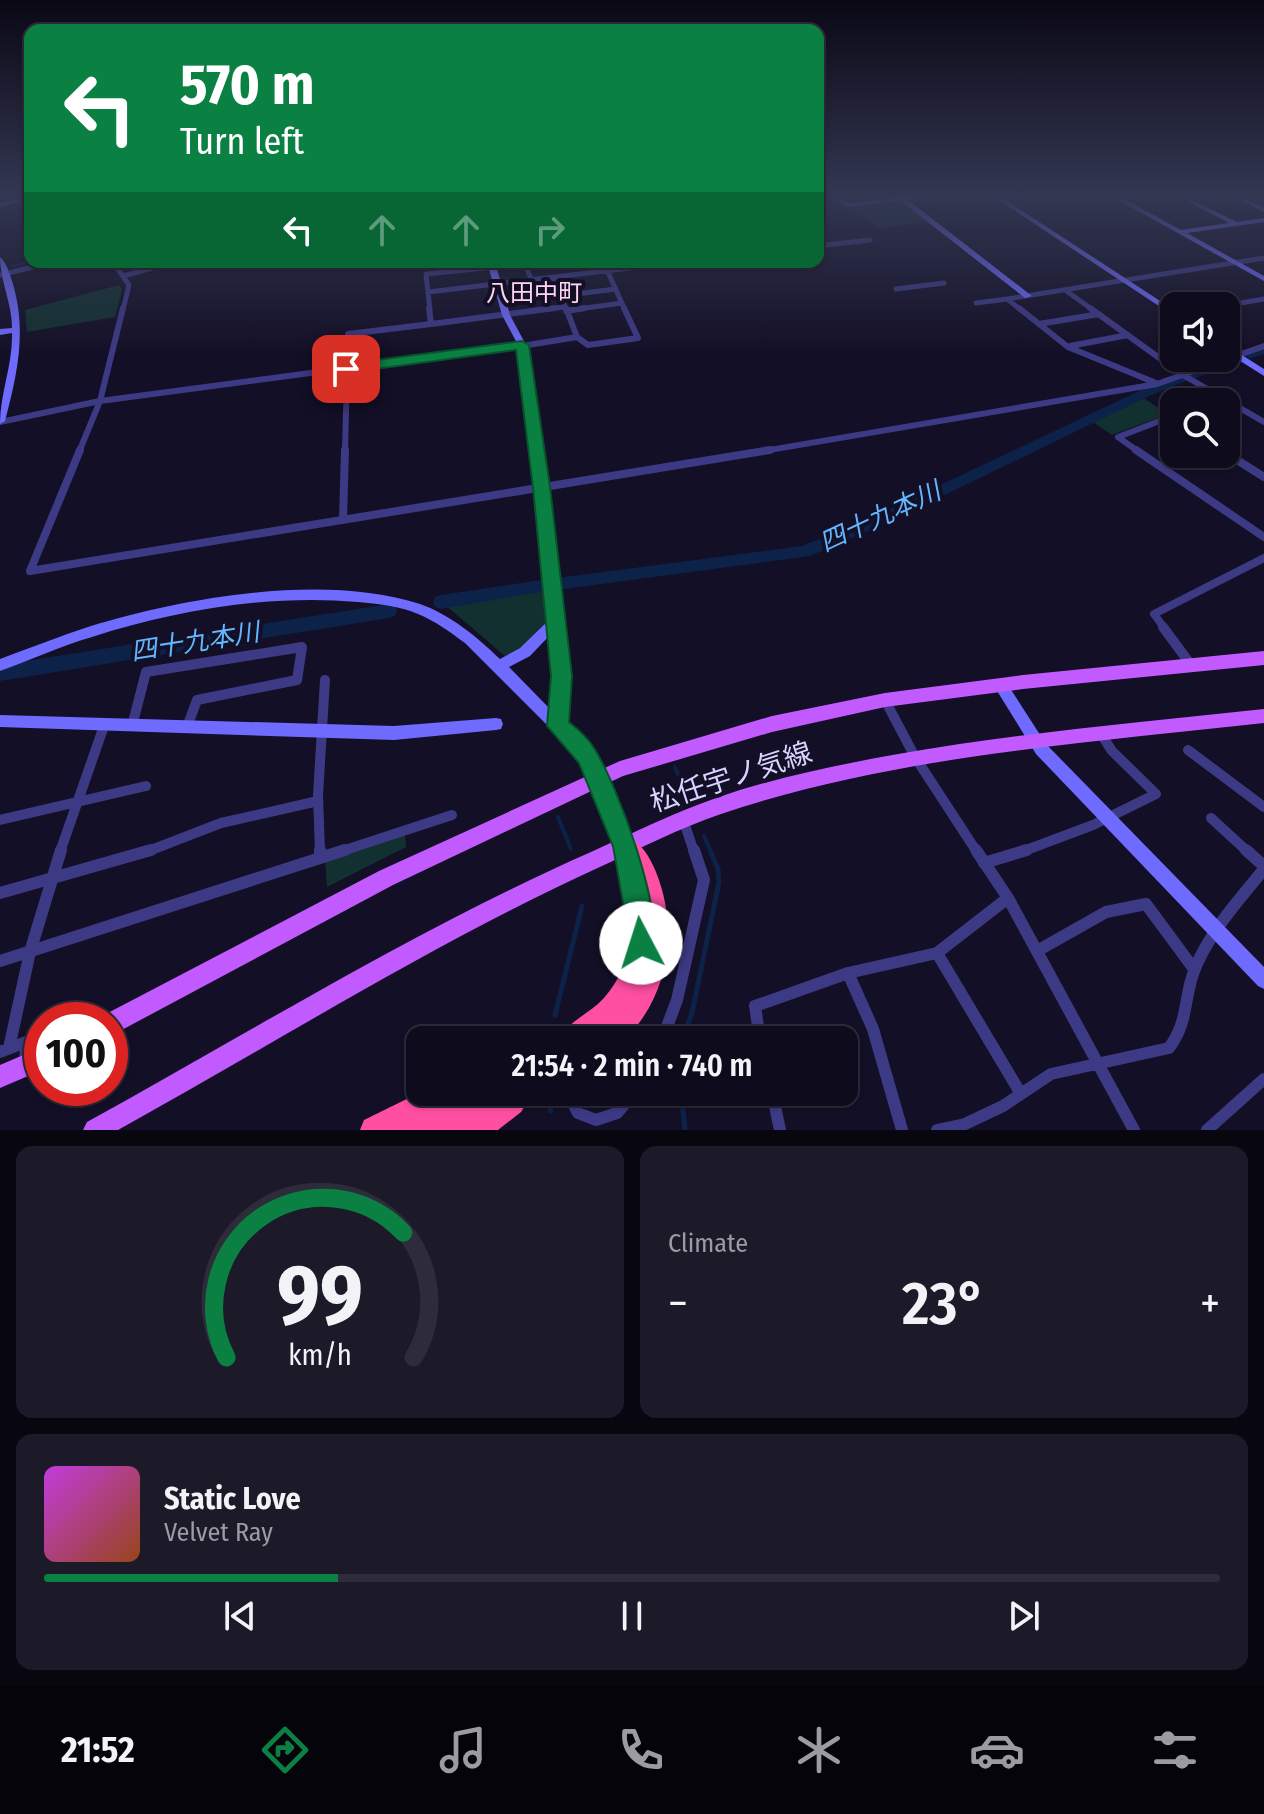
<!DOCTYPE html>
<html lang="en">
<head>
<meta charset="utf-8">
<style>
	body { margin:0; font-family:"Fira Sans Condensed","Noto Sans JP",sans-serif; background:#1c1929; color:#f1f3f6; height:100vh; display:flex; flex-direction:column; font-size:30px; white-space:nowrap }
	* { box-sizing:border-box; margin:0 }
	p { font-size:26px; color:#9b9ba3 }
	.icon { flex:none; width:44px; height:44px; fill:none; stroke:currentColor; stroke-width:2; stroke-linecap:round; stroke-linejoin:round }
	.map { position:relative; height:1130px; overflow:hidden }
	.panel { display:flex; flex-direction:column; gap:16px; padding:16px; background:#08060f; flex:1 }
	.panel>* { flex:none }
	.top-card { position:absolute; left:24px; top:24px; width:800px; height:244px; border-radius:16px; box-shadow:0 2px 6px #0004,0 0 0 2px #2e2b3b; background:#0b8043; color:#fff; overflow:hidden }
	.buttons { position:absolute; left:1160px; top:292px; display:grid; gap:16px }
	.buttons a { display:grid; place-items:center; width:80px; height:80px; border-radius:16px; background:#0e0b1c; box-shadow:0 2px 6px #0004,0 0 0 2px #2e2b3b; font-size:40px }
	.speed { position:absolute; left:24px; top:1002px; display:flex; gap:16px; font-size:40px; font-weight:700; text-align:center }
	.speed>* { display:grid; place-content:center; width:104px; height:104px; border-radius:50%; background:#0e0b1c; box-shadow:0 2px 6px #0004,0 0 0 2px #2e2b3b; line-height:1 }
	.speed .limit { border:12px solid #d22; background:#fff; color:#111 }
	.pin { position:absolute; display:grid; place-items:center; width:68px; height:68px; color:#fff; margin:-34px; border-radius:16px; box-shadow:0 4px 12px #0006 }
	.me { position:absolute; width:88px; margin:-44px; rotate:355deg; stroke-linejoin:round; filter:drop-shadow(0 0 6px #0008) }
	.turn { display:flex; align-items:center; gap:28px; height:168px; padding:0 24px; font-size:36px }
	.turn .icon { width:104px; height:104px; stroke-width:2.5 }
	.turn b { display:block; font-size:56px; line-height:68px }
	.lanes { display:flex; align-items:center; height:76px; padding:0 24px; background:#0003; justify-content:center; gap:40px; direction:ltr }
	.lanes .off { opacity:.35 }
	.big { font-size:60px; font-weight:600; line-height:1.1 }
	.panel .card { flex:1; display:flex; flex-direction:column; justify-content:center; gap:12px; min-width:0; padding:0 28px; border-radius:16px; background:#1c1929 }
	.panel .dial { align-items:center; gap:0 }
	.dial svg { height:208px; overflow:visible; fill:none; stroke:#2e2b3b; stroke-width:7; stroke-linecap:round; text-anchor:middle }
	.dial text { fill:#f1f3f6; stroke:none }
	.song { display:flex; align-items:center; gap:24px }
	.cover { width:96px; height:96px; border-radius:12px; background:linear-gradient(135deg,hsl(290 70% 55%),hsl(20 70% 35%)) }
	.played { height:8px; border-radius:4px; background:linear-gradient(90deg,#0b8043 25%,#2e2b3b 25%) }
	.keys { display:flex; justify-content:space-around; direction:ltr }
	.heat { display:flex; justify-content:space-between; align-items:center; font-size:44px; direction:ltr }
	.panel .tiles { flex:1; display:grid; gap:16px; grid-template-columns:1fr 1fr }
	.card:last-child { grid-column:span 2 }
	.trip { position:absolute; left:406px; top:1026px; width:452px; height:80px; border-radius:16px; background:#0e0b1c; box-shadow:0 2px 6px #0004,0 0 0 2px #2e2b3b; font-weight:600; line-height:80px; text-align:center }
	.dock { display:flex; height:128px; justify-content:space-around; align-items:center; background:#06040b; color:#9b9ba3 }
	.dock .icon { width:56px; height:56px }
	.dock .current { color:#0b8043 }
	.dock b { font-size:36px; color:#f1f3f6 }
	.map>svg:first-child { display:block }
	.green { fill:#12302f }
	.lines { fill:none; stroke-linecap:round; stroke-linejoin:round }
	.stream-far2 { stroke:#0c2248; stroke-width:2 }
	.stream-far1 { stroke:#0c2248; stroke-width:4 }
	.stream { stroke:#0c2248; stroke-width:5 }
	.river { fill:#0c2248; fill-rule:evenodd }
	.street-far4 { stroke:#3d3a85; stroke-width:5 }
	.street-far3 { stroke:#3d3a85; stroke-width:6 }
	.street-far2 { stroke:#3d3a85; stroke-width:8 }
	.street-far1 { stroke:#3d3a85; stroke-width:10 }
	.street { stroke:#3d3a85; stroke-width:12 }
	.secondary { fill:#6f6bff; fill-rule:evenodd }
	.primary { fill:#c25bff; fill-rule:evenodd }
	.highway { fill:#ff4fa3; fill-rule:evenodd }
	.route { fill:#0b8043; stroke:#07532c; stroke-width:2 }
	.labels { text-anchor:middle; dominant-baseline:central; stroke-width:8; stroke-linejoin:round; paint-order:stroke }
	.far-quarter-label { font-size:24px; fill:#ffd6f0; stroke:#130f26 }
	.water-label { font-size:26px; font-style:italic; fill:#62b6ff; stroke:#130f26 }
	.near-street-label { font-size:28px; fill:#d9d4ff; stroke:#130f26 }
</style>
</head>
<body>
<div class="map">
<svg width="1264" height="1130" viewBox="0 0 1264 1130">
	<rect width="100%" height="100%" fill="#130f26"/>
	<path class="green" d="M902 200 929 221 879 228 848 207Z
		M119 285 122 290 115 317 27 332 25 310Z
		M1142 397 1168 414 1112 435 1093 422Z
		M542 591 547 622 523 646 505 656 444 604Z
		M405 835 406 847 327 887 325 860Z"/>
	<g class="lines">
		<path class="stream-far2" d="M12 266 30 262"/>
		<path class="stream-far1" d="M675 767 688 798
			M558 817 571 849
			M704 836 711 852"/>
		<path class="stream" d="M555 1015 582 906
			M682 1040 692 1013 719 882 718 869 710 850
			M681 1092 685 1130
			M549 1104 551 1111"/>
		<path class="river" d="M1264 346V354L1249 359 1243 355Z
			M1233 356 1239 360 1237 363 1193 379 1187 375Z
			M1182 374 1186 375V381L1149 396 887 523 810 556 557 590 551 588 549 584 551 580 557 578 802 546 877 515 1141 390Z
			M541 580 547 582 549 586 547 590 541 592 441 609 435 607 433 602 435 597 441 595Z
			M389 604 395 606 397 611 395 616 389 618 0 681V665Z"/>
		<path class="street-far4" d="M818 246 870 240
			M113 262 129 285 123 310
			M607 270 625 310
			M0 275 53 262
			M123 276 174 262
			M896 289 944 283
			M1065 290 1093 310
			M428 292 681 262
			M560 296 616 289
			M976 303 1007 299
			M1224 306 1264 299
			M565 307 566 310
			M430 310 426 274 525 264 531 279
			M539 310 565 307 553 277
			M571 310 622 303
			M1021 310 1007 299 1264 258"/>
		<path class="street-far3" d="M429 308 431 324 555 308
			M566 308 577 337 588 345 638 338 624 308
			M1019 308 1068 347 1156 383
			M1090 308 1183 375 1264 422
			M566 311 585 308
			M1039 324 1099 314
			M522 346 577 337
			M1070 346 1128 335
			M0 422 100 401 522 345
			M79 452 100 401 123 308
			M345 452 348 334 431 324
			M758 452 1157 384 1264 346
			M1139 452 1118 437 1170 417 1174 420"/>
		<path class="street-far2" d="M1136 450 1264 537
			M1226 453 1264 477
			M343 520 345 450
			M30 571 770 450
			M30 571 80 450
			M1165 629 1154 614 1264 558"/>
		<path class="street-far1" d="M1163 627 1191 665
			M885 700 915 757 977 852
			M132 726 146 672 302 647 297 680 197 700 187 727
			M1188 750 1264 807
			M1211 818 1248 852
			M683 819 694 852
			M0 820 146 786
			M60 852 104 726
			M146 852 221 823 318 801
			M320 852 318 795 325 680
			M339 852 452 815
			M1021 852 1093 825 1156 794 1112 751 1101 734"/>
		<path class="street" d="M320 850V857
			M976 850 1008 898 1134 1130
			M1246 850 1264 866
			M984 863 1027 850
			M0 893 151 850
			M1037 951 1106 912 1146 904 1194 969
			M937 953 1021 1094
			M0 961 345 850
			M848 973 873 1029 902 1130
			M662 1040 677 1000 704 880 694 850
			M760 1040 755 1006 848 973 937 953 1008 898
			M9 1048 30 952 61 850
			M0 1052 26 1042 25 1065
			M567 1092 578 1113 596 1120 617 1113 635 1092
			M772 1092 780 1130
			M937 1130 965 1124 1003 1106 1051 1074 1169 1048C1190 1020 1183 995 1196 966 1212 929 1239 900 1264 869
			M1207 1130 1264 1079"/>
		<path class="secondary" d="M24 197H30V199L0 207V203Z
			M832 197H839L849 203 900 197H918L908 200 1032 296 1025 298 901 201 848 207Z
			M994 197H1001L1174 310V316Z
			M1113 197H1120L1181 230 1229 223 1179 197H1186L1237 222 1264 218V222L1187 233 1264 276V281Z
			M1234 197H1241L1264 207V212Z
			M0 257C7 263 10 275 13 284 27 332 17 375 5 421L0 424C0 393 13 364 12 333L0 335V329L12 328C12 303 0 281 0 257Z
			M487 262H495L510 315 526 345 547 487 569 676 565 723 579 734 592 751 633 846 631 852 625 854 619 852C602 811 589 758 553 731L465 643C450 632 435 621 418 614 400 606 378 604 358 602 270 594 176 610 92 637 61 646 31 660 0 671V659C30 648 60 636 91 626 186 597 325 573 420 604 451 615 477 637 500 659L520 648 550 619 537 487 518 345 502 315ZM551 634 555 676 552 711 509 667 530 656Z
			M1226 345 1264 369V376L1226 352Z
			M1001 680 1006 682 1046 744 1264 967V989L1258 986 1036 754 994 686 996 682Z
			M0 715 394 726 496 718 501 719 503 724 501 729 496 730 394 740 0 727Z"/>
		<path class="primary" d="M1264 651V665L1023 689 885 707 772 732 623 776 393 885 118 1032 110 1035V1020H101L102 1016 379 871 620 761 772 716 885 693 1023 675Z
			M1264 709V723C1086 743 892 756 721 814 680 828 641 848 602 866 435 942 279 1041 118 1130H83L87 1122C254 1030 416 929 591 852 633 833 675 812 719 797 777 777 838 765 898 754 1019 733 1142 722 1264 709Z
			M42 1047V1070L0 1088V1065Z"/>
		<path class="highway" d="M625 835C641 842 650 857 656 872 679 929 669 997 624 1040H558C565 1024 590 1013 603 999 649 947 619 903 614 846L617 838Z
			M421 1092H534L521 1112 498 1130H360L364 1120Z"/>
	</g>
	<linearGradient id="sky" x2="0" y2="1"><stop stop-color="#0a0815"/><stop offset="0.55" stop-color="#333752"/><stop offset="1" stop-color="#333752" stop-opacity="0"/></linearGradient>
	<rect width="1264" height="355" fill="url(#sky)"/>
	<path class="route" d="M522 341 529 345 550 487 572 676 569 722C579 730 588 738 594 748 617 784 666 915 651 952L641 956 632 952 613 846 579 763 547 726 551 676 533 487 516 350 346 373 339 369 346 364Z"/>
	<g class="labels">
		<g class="far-quarter-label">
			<text x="534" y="293">八田中町</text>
		</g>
		<g class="water-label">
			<text transform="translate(880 517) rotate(-25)">四十九本川</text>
			<text transform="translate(195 642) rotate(-9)">四十九本川</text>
		</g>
		<g class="near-street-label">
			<text transform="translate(731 777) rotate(-18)">松任宇ノ気線</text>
		</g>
	</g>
</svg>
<div class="buttons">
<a><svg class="icon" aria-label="sound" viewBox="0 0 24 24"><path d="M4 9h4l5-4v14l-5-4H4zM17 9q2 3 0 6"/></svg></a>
<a><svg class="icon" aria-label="search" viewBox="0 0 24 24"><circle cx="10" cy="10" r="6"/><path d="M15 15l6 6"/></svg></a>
</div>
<div class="speed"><div class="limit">100</div></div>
<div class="pin" style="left:346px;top:369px;background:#d93025"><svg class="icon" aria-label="arrive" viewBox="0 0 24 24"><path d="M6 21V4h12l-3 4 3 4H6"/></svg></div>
<svg class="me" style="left:641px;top:943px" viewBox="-20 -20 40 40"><circle r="19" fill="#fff"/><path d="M0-13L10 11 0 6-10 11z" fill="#0b8043"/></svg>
<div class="trip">21:54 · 2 min · 740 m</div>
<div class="top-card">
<div class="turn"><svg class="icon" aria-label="left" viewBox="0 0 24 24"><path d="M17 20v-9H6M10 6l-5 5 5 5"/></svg><div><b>570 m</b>Turn left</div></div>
<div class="lanes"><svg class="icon" aria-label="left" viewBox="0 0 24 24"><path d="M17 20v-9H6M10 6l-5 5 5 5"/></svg><svg class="icon off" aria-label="ahead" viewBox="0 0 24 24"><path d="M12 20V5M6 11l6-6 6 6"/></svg><svg class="icon off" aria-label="ahead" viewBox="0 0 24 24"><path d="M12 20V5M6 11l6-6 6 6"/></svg><svg class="icon off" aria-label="right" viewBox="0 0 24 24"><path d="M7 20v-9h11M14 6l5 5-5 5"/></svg></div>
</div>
</div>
<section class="panel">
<div class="tiles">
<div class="card dial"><svg viewBox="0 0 100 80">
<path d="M14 69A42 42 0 1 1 86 69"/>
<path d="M14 69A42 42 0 0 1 82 21" stroke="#0b8043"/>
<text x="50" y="56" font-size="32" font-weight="700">99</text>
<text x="50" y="72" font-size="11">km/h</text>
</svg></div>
<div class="card"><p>Climate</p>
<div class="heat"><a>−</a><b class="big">23°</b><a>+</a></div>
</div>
<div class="card">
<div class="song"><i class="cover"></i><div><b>Static Love</b><p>Velvet Ray</p></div></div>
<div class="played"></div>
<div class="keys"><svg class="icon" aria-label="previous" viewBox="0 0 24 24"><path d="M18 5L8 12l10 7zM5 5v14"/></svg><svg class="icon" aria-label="pause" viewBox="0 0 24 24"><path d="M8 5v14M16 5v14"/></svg><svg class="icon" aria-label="next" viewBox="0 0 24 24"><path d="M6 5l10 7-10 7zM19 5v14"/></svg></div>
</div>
</div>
</section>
<nav class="dock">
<b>21:52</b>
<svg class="icon current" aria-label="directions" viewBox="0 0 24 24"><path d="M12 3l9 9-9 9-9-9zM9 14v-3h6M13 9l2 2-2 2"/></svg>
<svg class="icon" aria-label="music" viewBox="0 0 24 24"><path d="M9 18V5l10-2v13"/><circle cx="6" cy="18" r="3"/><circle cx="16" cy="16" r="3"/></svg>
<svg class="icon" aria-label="phone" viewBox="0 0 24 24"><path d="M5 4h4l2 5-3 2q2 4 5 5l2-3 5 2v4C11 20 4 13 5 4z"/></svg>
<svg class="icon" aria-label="climate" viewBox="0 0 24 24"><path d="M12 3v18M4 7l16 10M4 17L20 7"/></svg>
<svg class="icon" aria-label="car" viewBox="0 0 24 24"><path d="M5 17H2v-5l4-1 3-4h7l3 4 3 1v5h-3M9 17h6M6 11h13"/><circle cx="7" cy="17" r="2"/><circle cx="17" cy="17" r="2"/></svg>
<svg class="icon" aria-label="filters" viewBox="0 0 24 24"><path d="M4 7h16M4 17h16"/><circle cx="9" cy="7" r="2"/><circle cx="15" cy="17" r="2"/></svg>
</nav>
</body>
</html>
